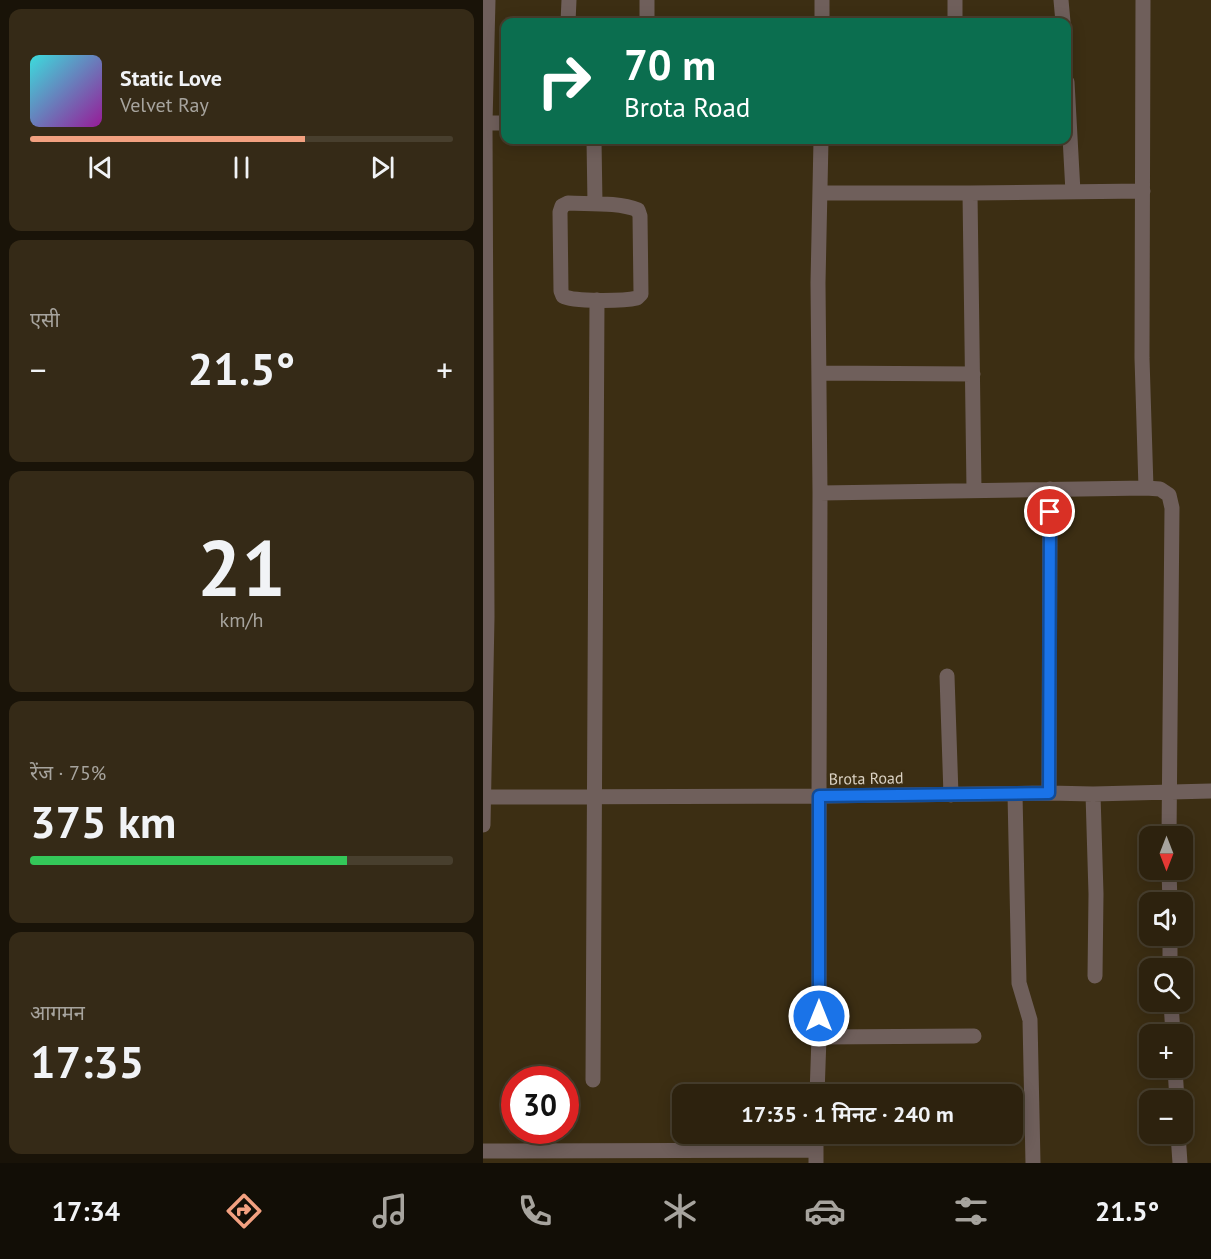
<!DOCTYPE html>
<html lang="hi">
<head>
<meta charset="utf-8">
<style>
	body { margin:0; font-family:"PT Sans","Noto Sans Devanagari",sans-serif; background:#352a17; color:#f1f3f6; height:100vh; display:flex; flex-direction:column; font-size:22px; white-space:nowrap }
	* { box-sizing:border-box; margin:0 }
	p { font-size:20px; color:#a7a49e }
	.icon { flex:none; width:33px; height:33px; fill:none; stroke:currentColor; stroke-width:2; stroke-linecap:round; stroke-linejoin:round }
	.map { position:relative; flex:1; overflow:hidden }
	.panel { display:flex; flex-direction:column; gap:9px; padding:9px; background:#191308; width:483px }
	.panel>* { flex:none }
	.top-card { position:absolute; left:18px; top:18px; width:570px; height:126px; border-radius:12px; box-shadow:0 3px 15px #0003,0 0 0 2px #483f2e; background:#0b6e4f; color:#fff; overflow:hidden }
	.needle { width:39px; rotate:180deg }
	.buttons { position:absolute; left:656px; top:826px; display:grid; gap:12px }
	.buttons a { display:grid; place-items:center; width:54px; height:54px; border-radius:12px; background:#2d220e; box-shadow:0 3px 15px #0003,0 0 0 2px #483f2e; font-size:30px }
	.speed { position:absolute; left:18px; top:1066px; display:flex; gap:12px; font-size:30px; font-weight:700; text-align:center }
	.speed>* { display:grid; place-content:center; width:78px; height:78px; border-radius:50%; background:#2d220e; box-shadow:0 3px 15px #0003,0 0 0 2px #483f2e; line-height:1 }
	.speed .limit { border:9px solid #d22; background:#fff; color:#111 }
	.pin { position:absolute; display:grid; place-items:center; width:51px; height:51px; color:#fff; margin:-26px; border:3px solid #fff; border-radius:50%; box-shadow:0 2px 6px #0007 }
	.me { position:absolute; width:66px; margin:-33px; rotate:0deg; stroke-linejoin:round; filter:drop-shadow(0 0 4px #0008) }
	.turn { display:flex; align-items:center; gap:21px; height:126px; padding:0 24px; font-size:27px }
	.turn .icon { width:78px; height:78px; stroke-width:2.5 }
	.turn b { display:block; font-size:42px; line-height:51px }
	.big { font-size:45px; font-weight:600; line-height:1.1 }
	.panel .widget { flex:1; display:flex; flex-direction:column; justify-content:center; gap:9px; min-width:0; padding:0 21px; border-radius:12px; background:#352a17 }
	.panel .dial { align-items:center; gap:0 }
	.dial b { font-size:78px; line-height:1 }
	.song { display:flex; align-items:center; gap:18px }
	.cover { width:72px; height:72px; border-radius:9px; background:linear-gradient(135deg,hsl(180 70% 55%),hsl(300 70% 35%)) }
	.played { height:6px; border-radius:3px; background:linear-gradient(90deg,#f2a080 65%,#483f2e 65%) }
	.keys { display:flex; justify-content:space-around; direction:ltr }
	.heat { display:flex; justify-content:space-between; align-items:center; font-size:33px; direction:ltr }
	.charge { height:9px; border-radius:4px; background:linear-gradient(90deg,#34c759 75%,#483f2e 0) }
	.trip { position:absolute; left:189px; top:1084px; width:351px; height:60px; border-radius:12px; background:#2d220e; box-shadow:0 3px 15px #0003,0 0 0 2px #483f2e; font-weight:600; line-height:60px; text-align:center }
	.menu { display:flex; height:96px; justify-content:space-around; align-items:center; background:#120e06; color:#a7a49e }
	.menu .icon { width:42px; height:42px }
	.menu .active { color:#f2a080 }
	.menu b { font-size:27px; color:#f1f3f6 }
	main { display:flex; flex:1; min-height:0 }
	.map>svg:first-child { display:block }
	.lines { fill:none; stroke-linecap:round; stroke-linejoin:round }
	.street { stroke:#6f5f5b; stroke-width:15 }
	.route-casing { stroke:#114b97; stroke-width:15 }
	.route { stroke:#1a73e8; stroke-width:10 }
	.labels { text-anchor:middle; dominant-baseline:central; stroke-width:6; stroke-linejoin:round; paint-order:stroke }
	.street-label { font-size:16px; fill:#dbd2c3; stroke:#3c2e13 }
</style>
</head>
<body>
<main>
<section class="panel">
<div class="widget">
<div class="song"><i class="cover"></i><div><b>Static Love</b><p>Velvet Ray</p></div></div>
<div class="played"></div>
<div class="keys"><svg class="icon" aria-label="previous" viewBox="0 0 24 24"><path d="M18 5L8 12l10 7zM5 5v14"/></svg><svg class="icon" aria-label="pause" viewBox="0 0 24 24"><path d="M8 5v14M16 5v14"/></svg><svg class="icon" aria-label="next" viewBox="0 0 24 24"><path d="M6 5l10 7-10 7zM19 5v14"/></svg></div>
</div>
<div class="widget"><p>एसी</p>
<div class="heat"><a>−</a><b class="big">21.5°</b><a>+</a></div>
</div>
<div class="widget dial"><b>21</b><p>km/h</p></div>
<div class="widget"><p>रेंज · 75%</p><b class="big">375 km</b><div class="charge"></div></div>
<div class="widget"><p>आगमन</p><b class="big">17:35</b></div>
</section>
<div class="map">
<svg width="728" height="1163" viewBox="0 0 728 1163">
	<rect width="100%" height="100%" fill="#3c2e13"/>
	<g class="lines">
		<path class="street" d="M578 0 580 22
			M660 0 659 358 663 488
			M85 22 86 0
			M164 22V0
			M339 22V0
			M472 22V0
			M584 82 590 192
			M0 123H22
			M111 140 112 204
			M337 193H487L660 191
			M487 193 491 490
			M85 203C106 204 136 202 155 210L157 216 158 294 154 298C141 301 90 302 80 296L78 291 77 212 79 206Z
			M336 373 490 374
			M337 493 663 488 677 489 686 495 689 508 686 837
			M464 676 468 795
			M566 793 567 489
			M532 794 536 983 547 1020 550 1163
			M610 794 613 894 612 976
			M0 797 336 796 337 493 335 283 338 140
			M0 825 4 617 2 123 5 0
			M686 870 687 903
			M687 936V969
			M688 1002 690 1035
			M336 1037 491 1036
			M692 1068 694 1101
			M110 1080 114 300
			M334 1095 336 1037V796L566 793 610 794 728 791
			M695 1134 697 1163
			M0 1151 332 1150
			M333 1163V1134"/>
	</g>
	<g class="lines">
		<g class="route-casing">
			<path id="route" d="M336 1016V796L566 793 567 512"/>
		</g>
		<use href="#route" class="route"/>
	</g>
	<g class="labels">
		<g class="street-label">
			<text transform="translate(383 778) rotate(-1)">Brota Road</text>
		</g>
	</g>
</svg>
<div class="buttons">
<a><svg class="needle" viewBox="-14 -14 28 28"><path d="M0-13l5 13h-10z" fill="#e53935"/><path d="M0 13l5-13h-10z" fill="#a7a49e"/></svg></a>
<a><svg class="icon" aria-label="sound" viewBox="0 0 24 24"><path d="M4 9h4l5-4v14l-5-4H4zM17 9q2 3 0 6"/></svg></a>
<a><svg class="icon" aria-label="search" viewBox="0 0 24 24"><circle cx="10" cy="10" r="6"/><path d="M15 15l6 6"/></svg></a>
<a>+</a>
<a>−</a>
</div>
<div class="speed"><div class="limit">30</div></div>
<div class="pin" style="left:567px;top:512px;background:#d93025"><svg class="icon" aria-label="arrive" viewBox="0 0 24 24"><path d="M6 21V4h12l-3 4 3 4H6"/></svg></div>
<svg class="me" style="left:336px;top:1016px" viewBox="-20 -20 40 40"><circle r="17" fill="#1a73e8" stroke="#fff" stroke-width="3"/><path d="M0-11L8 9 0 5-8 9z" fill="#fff"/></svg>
<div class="trip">17:35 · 1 मिनट · 240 m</div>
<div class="top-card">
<div class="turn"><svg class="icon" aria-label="right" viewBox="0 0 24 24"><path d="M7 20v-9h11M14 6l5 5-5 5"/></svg><div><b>70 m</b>Brota Road</div></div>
</div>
</div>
</main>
<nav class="menu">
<b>17:34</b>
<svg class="icon active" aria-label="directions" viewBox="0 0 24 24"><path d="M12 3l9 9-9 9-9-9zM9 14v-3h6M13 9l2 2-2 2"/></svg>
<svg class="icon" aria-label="music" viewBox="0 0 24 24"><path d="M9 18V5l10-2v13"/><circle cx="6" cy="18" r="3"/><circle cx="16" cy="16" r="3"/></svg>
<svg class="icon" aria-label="phone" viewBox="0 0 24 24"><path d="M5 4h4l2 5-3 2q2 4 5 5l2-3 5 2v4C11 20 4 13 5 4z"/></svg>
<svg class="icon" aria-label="climate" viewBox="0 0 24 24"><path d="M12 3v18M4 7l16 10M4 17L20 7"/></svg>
<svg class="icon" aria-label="car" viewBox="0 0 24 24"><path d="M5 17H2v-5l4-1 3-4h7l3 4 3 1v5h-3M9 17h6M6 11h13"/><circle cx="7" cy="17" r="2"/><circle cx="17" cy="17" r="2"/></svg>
<svg class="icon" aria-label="filters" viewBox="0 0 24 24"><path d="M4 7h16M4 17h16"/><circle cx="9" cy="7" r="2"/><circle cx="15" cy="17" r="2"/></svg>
<b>21.5°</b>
</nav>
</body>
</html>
